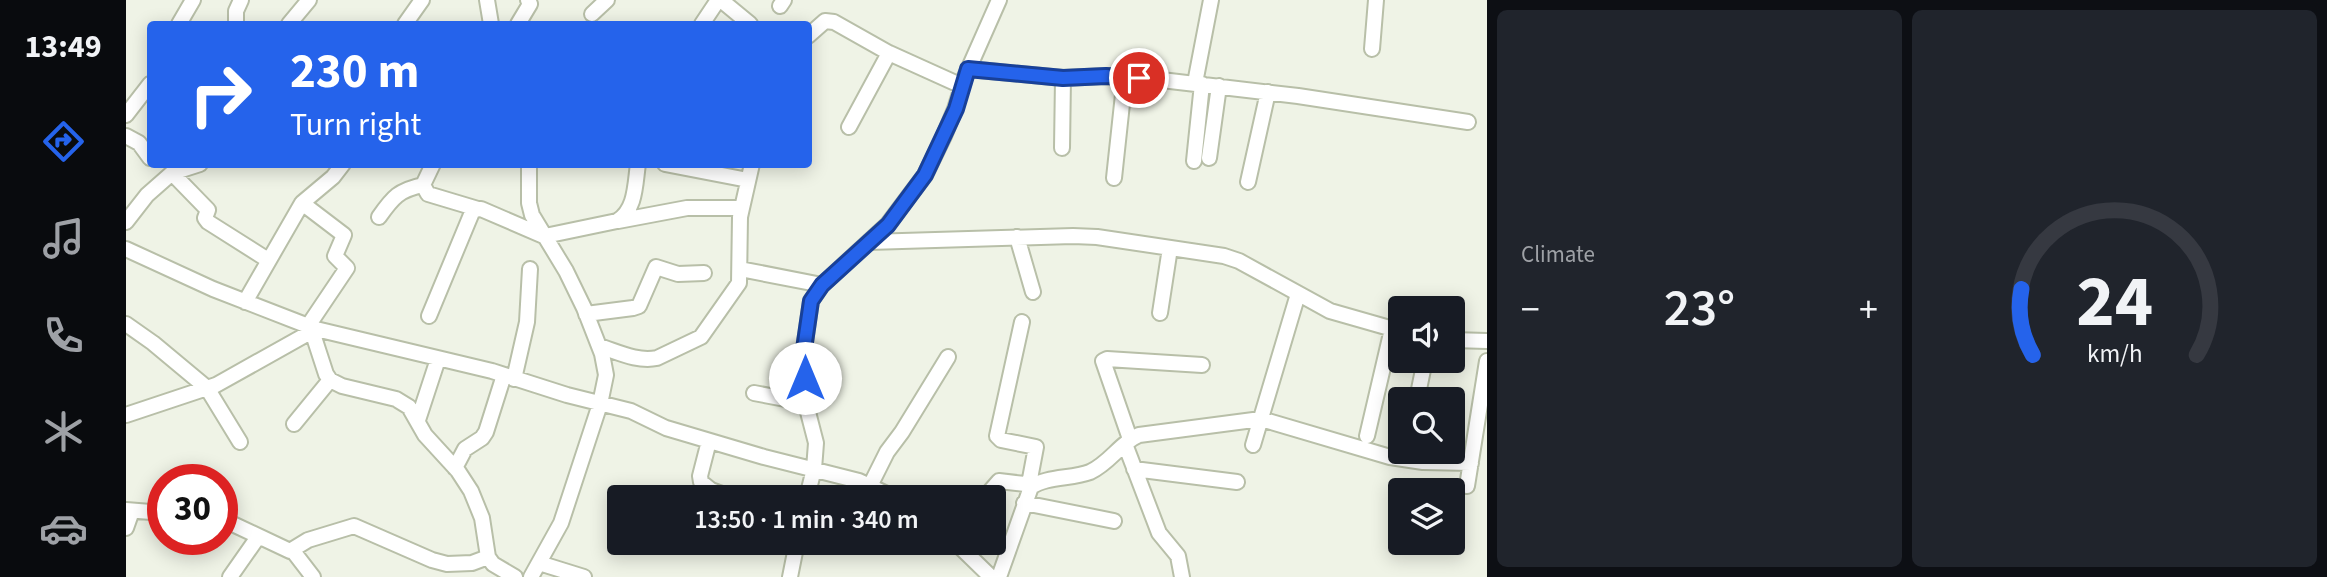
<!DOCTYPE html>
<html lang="en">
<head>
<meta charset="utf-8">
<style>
	body { margin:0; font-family:"Source Sans 3",sans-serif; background:#20242c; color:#f1f3f6; height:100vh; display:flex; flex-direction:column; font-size:26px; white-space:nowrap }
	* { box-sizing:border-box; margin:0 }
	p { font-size:23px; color:#9ea1a6 }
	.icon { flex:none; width:38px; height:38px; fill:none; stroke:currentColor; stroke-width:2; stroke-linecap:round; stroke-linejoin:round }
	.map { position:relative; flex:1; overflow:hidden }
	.sheet { display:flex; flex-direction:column; gap:10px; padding:10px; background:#0d0f14; width:840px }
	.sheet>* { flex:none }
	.hud { position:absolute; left:21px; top:21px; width:665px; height:147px; border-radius:7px; box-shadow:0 4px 18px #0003; background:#2563eb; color:#fff; overflow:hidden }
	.controls { position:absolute; left:1262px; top:296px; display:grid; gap:14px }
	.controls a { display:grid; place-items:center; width:77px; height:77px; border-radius:7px; background:#171b24; box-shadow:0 4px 18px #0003; font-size:35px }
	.speed { position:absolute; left:21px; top:464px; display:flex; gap:14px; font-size:35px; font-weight:700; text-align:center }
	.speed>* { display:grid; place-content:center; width:91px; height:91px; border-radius:50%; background:#171b24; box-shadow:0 4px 18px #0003; line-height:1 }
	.speed .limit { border:10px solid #d22; background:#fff; color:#111 }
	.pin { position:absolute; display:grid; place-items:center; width:60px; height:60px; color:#fff; margin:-30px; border:4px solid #fff; border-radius:50%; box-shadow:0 2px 7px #0007 }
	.me { position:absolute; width:77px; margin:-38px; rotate:0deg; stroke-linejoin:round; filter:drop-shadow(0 0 5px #0008) }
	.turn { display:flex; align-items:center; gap:24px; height:147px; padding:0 28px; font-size:32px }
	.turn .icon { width:91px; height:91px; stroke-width:2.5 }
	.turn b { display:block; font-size:49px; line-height:60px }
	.big { font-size:52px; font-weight:600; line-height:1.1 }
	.sheet .card { flex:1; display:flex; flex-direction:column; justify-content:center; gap:10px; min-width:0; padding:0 24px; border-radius:10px; background:#20242c }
	.sheet .dial { align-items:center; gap:0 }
	.dial svg { height:182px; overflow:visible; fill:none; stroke:#363941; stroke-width:7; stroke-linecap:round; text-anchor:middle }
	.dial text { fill:#f1f3f6; stroke:none }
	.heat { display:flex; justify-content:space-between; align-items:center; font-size:38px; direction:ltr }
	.sheet .tiles { flex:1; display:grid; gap:10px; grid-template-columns:repeat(2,1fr) }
	.trip { position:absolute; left:481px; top:485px; width:399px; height:70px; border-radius:7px; background:#171b24; box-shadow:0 4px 18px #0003; font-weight:600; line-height:70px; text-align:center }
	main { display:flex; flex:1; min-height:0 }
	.tab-bar { display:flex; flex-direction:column; width:126px; justify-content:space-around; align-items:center; background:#090b0e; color:#9ea1a6 }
	.tab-bar .icon { width:49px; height:49px }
	.tab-bar .current { color:#2563eb }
	.tab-bar b { font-size:32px; color:#f1f3f6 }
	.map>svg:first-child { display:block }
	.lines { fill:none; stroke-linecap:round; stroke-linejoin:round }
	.minor-casing { stroke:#b8bfa8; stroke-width:18 }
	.minor { stroke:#fff; stroke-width:14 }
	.route-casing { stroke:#184099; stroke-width:18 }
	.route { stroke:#2563eb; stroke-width:12 }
</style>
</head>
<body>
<main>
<nav class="tab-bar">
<b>13:49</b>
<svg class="icon current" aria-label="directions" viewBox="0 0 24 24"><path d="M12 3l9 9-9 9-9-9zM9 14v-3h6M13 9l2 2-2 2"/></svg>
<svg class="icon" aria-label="music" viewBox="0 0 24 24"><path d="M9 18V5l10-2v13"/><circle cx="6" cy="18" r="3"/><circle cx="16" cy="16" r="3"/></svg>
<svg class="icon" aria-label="phone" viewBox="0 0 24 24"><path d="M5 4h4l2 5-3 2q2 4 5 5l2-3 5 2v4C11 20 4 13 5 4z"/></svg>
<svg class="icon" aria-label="climate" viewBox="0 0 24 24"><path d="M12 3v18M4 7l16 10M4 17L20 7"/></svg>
<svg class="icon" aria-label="car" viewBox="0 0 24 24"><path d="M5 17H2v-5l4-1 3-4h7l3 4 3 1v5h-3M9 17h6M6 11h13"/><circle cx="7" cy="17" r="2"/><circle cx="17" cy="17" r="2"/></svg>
</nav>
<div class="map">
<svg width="1361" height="577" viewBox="0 0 1361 577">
	<rect width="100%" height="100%" fill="#eff3e6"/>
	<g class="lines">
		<g class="minor-casing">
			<path id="minor" d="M361 0 365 24
				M595 0 624 24
				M654 6 658 0
				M466 14 481 0
				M53 24 67 0
				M110 24V11L115 0
				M163 24 183 0
				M279 24 296 0
				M392 24 404 4 402 0
				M576 24 592 0
				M682 36 699 21 708 22 763 53 836 86
				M1246 49 1250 0
				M842 69 937 78 980 76 1027 79 1172 96 1342 122
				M1069 83 1085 0
				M0 115 24 84
				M723 127 763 53
				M0 136 13 143 24 158
				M936 148 937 78
				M1083 158 1093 86
				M1068 161 1076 84
				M307 164 297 185 302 194 352 209
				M403 164V203L406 215 440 271 458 308 476 354 480 375 474 404 435 523 405 577
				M539 164 622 180
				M46 173 82 210 79 218 82 222 142 260
				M988 178 999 76
				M1122 182 1142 92
				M176 203 207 177 217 164
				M253 217C267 197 273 190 297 185
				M492 221 561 208H615
				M0 222 21 195 46 173 74 164
				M419 236 491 221C510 210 509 184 512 164
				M891 237 907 292
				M743 242 947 236 971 237 1098 256 1113 261 1204 311 1274 331
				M0 249 87 289 190 329 366 371 441 395 505 411 540 428 638 457 733 481 767 497
				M614 269 696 285
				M119 302 176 203 218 235 209 256 221 268 182 326
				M1034 313 1044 248
				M460 314 507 308 513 306 530 267 552 274 578 273
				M303 316 347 210 355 209 420 237
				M896 322 871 436 875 440 910 447 903 484
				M0 324 27 343 81 388 114 442
				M186 331 200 374 204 380 216 386 270 399 283 407 299 435 332 471 345 491 356 518 362 557 367 564 389 577
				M1326 340 1361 341
				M473 346C492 352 511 362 531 358L575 337 613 283 614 217 626 164
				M388 379 401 322 404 269
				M628 393 681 403
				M1291 399 1299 360
				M0 415 90 385 190 329
				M292 420 312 359
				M168 424 204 380
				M1241 436 1266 329
				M1004 439 977 361 981 359 1076 365
				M583 441 574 476 575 482 585 490 604 497
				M999 444 1033 533 1052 556 1056 577
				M1127 445 1172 294
				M329 468 339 449 356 438 360 432 378 375
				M1008 469 1111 482
				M744 486 761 452 776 432 822 357
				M1341 486 1361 361
				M681 497 688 469 690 443 682 412 679 378 678 349 685 301 696 285 762 224 799 175 818 136 829 109 839 77 873 0
				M859 497 873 481 908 485
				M898 503 988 521
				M0 510 37 513
				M96 519 164 551 182 540 228 526 306 560 321 564 346 563 362 557
				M0 528 6 511
				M829 542 865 577
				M167 551 187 577
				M413 563 458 577
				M104 577 132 537
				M664 577 671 542
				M873 577 905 487C921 476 946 479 964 472 984 463 994 443 1013 435L1135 419 1264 457 1297 462 1345 463"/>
		</g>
		<use href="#minor" class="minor"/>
	</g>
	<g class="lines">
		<g class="route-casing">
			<path id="route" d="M679 378 678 349 685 301 696 285 762 225 799 175 830 109 842 69 937 78 980 76 1013 78"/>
		</g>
		<use href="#route" class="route"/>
	</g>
</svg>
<div class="controls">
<a><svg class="icon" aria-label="sound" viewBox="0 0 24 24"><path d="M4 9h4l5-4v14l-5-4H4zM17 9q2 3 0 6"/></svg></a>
<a><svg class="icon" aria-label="search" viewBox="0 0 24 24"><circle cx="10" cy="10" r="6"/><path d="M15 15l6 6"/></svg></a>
<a><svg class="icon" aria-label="layers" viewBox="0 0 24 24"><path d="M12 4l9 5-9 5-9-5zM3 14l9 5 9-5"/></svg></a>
</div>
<div class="speed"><div class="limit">30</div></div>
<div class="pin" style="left:1013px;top:78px;background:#d93025"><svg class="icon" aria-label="arrive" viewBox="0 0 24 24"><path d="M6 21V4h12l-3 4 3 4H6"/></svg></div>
<svg class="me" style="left:679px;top:378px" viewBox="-20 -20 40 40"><circle r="19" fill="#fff"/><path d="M0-13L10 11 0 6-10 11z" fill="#2563eb"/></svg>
<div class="trip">13:50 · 1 min · 340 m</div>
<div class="hud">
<div class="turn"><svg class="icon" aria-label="right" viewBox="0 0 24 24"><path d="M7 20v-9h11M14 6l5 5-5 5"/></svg><div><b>230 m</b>Turn right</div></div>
</div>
</div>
<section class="sheet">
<div class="tiles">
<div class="card"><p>Climate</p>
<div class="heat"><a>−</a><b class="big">23°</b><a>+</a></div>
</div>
<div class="card dial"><svg viewBox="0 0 100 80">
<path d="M14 69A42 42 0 1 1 86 69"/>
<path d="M14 69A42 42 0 0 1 9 40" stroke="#2563eb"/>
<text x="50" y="56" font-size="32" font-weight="700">24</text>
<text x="50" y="72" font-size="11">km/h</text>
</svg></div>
</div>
</section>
</main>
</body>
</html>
